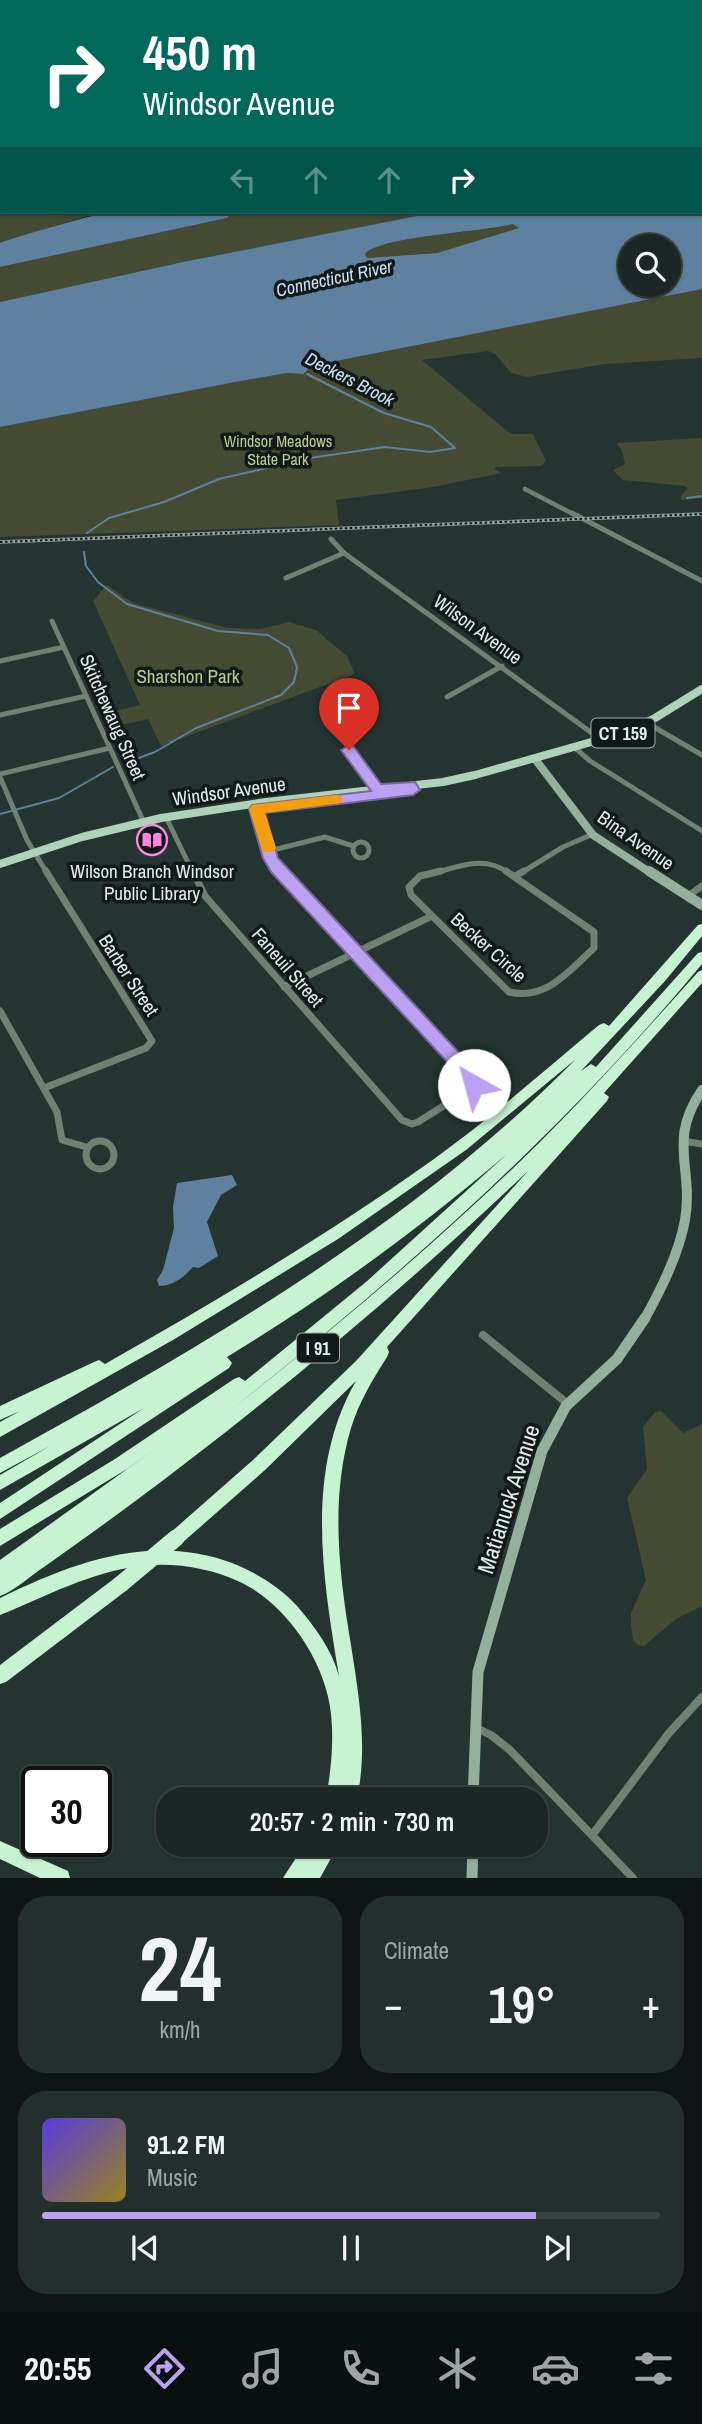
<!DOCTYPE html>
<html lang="en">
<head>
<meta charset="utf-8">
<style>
	body { margin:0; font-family:"Archivo Narrow",sans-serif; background:#232f2d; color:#f1f3f6; height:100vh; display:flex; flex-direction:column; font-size:26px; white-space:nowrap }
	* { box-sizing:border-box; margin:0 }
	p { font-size:23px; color:#9fa5a7 }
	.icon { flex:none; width:38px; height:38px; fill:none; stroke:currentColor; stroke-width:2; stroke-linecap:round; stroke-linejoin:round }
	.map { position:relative; height:1878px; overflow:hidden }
	.details { display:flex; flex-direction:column; gap:18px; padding:18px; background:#0e1514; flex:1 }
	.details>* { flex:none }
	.top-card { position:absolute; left:0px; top:0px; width:704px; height:214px; box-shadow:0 2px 5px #0004,0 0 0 2px #384442; background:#00695c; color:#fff; overflow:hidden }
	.fabs { position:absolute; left:618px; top:234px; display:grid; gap:14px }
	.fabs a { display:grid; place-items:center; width:63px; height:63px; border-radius:50%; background:#1a2725; box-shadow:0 2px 5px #0004,0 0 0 2px #384442; font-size:35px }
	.speed { position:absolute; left:21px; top:1766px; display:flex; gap:14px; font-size:35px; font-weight:700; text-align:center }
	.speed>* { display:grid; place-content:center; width:91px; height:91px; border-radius:50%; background:#1a2725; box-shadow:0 2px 5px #0004,0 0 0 2px #384442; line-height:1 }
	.speed .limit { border:4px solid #111; border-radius:10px; background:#fff; color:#111 }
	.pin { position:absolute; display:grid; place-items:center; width:60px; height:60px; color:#fff; margin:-72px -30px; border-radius:50% 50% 50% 0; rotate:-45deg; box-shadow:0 0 7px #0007 }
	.pin .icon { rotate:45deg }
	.me { position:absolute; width:77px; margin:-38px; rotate:322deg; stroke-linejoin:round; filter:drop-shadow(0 0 5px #0008) }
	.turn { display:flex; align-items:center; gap:24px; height:147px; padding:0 28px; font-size:32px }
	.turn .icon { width:91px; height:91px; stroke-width:2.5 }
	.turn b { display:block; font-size:49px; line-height:60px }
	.lanes { display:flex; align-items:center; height:66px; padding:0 28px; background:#0003; justify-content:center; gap:35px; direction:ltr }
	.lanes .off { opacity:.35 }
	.big { font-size:52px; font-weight:600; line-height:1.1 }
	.details .tile { flex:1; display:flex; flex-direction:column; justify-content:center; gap:10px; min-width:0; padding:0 24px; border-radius:28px; background:#232f2d }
	.details .dial { align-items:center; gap:0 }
	.dial b { font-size:91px; line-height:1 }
	.song { display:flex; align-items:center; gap:21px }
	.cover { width:84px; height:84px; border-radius:10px; background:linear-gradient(135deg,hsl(250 70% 55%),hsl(50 70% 35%)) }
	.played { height:7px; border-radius:4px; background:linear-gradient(90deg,#bca0f2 80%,#384442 80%) }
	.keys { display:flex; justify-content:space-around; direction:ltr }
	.heat { display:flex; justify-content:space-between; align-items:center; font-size:38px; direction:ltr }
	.details .tiles { flex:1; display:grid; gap:18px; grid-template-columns:1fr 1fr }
	.tile:last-child { grid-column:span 2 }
	.trip { position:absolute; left:156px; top:1787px; width:392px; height:70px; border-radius:28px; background:#1a2725; box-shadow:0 2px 5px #0004,0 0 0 2px #384442; font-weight:600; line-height:70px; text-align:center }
	.tabs { display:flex; height:112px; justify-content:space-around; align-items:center; background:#0a100f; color:#9fa5a7 }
	.tabs .icon { width:49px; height:49px }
	.tabs .current { color:#bca0f2 }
	.tabs b { font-size:32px; color:#f1f3f6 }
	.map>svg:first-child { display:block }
	.green { fill:#444b32 }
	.water { fill:#5d819f; fill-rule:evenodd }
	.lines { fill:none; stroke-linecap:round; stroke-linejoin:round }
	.stream { stroke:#5d819f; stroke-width:2 }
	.river { fill:#5d819f; fill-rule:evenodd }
	.street-far3 { stroke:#708174; stroke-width:4.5 }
	.street-far2 { stroke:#708174; stroke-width:5 }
	.street-far1 { stroke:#708174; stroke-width:7 }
	.street { stroke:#708174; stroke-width:8 }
	.secondary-far2 { stroke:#94af9b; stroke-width:8 }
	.secondary-far1 { stroke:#94af9b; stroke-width:10 }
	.secondary { stroke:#94af9b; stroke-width:11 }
	.primary { stroke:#afd3b8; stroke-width:8 }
	.highway { fill:#c8f3d3; fill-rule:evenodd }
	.rail-casing { stroke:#94a2a0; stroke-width:3.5 }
	.rail { stroke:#121a19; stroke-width:2; stroke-dasharray:2.5; stroke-linecap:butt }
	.highway-bridge { stroke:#c8f3d3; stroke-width:17 }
	.route { fill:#bca0f2; stroke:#7a689d; stroke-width:2 }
	.slow { fill:#f59e0b }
	.labels { text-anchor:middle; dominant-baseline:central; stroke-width:7; stroke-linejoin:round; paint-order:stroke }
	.far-park-label { font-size:16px; fill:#b9cd8a; stroke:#121a19 }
	.far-water-label { font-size:18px; font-style:italic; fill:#cae1f5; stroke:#121a19 }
	.shield { fill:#121a19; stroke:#a4aeac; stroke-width:2 }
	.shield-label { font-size:18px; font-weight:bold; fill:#e2edeb }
	.street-label { font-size:19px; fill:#e2edeb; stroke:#121a19 }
	.park-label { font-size:19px; fill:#b9cd8a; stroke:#121a19 }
	.poi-label { font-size:19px; fill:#e2edeb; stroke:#121a19 }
	.near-street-label { font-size:23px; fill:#e2edeb; stroke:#121a19 }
</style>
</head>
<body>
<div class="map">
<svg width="702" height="1878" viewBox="0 0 702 1878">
	<rect width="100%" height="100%" fill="#233431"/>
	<path class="green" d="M0 189 2 212H109L90 215 0 243Z
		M227 212H437L183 262 0 302V267L227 218 230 215Z
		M513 224 519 225V228L437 253 367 258 365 254C382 235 484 233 513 224Z
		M702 289V358L605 364 527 377 511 373 495 354 488 351 422 360 511 434H533L546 461 541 466 496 467 494 469 502 473 433 487 336 500 339 525 0 537V427L246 380 287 373 304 374 309 368 316 365Z
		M702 438V498L682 500 681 496 688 488 685 486 623 480 613 470 625 464 622 451 617 443Z
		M107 585 133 603 228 628 260 629 289 622 316 630 347 656 355 674 161 746 148 719 108 728 102 714 140 705 93 601Z
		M661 1411 683 1433 702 1424V1606L676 1619 644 1646 638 1645 633 1640 631 1626V1613L646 1580 627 1498 647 1469 643 1427 655 1412Z"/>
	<path class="water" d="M702 156V289L316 365 309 368 304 374 287 373 246 380 0 427V302L183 262 437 212H702ZM513 224 519 228 437 253 367 258 365 254C380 236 485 232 513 224ZM630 247H668V285H630Z
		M109 212H227L230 215 227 218 0 267V243L5 241C39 230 75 220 109 212Z
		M232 1175 237 1185 221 1195 207 1222 218 1256 199 1268 193 1267C184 1277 173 1286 159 1286L157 1280 163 1270 174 1228 173 1207 177 1183Z"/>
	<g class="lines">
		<path class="stream" d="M687 498 702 496
			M87 533 109 518 164 502 219 479 310 458 385 447 430 452 455 448 431 427 384 413 307 374
			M84 552 86 566 98 582 127 604 218 631 268 635 289 648 297 667 294 682 281 695 196 728 155 752 125 763
			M0 814 59 798 113 767"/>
		<path class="river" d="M94 0 93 2H86L88 0Z"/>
		<path class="street-far3" d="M525 489 575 515"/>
		<path class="street-far2" d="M572 513 702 581
			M331 539 344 553 607 744
			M286 578 344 553
			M52 621 146 827
			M0 661 64 647
			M447 697 502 666
			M0 715 86 696
			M647 723 702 755
			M575 748 590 761 702 831
			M349 750 377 789
			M0 774 110 748
			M0 777 27 840 47 873
			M255 804 271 858 279 873
			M166 817 193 873
			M353 850a8 8 0 1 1 16 0a8 8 0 1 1-16 0Z
			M269 851 325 837 353 846
			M434 873C461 866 484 855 509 873
			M521 873 563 847 593 834"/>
		<path class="street-far1" d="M193 871 205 896 402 1120 412 1124 418 1122 472 1088 474 1085 471 1077 278 871
			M441 871 420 876 409 887 411 895 509 992C546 1001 569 971 594 948V932L506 871
			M515 876 524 871
			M688 896 702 886
			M284 987 432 916
			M0 1011 57 1112 62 1140 86 1147
			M44 1088 146 1048 152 1041 46 871
			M86 1155a14 14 0 1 1 28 0a14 14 0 1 1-28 0Z
			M683 1141 702 1144"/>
		<path class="street" d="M483 1335 568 1404
			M476 1728 491 1735 510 1750 633 1878
			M593 1834 669 1733 702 1697"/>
		<path class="secondary-far2" d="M535 759 593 835 651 873"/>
		<path class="secondary-far1" d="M649 871 702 905
			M644 1320C661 1290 679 1254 685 1220 694 1168 667 1141 702 1090"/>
		<path class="secondary" d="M473 1799 478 1672 542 1451 566 1406 617 1359 645 1318
			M472 1878 473 1844"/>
		<path class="primary" d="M0 864 82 837 161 818 266 802 443 782 475 775 623 733 655 718 702 689"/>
		<path class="highway" d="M702 924V936L665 981 581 1071 591 1064 596 1067 698 953 702 952V964C558 1138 387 1288 210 1426 325 1337 436 1244 539 1143 594 1088 646 1030 698 972L702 970V983L604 1093 609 1097 607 1101 387 1347 389 1352 387 1357C373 1379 359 1402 351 1428 330 1499 339 1573 351 1645 359 1697 368 1747 357 1799H326C331 1770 334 1743 331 1714 326 1663 287 1604 240 1582 210 1568 174 1562 141 1566 90 1572 47 1596 0 1615V1598C74 1562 151 1533 232 1563 257 1573 280 1587 298 1607 315 1627 332 1650 339 1676 323 1579 304 1471 356 1381L265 1470 182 1543 176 1546 170 1543 168 1538 170 1533 253 1460 356 1361 529 1170C403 1290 270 1401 130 1505 102 1526 73 1546 44 1567 30 1576 16 1590 0 1596V1578L2 1577 0 1578V1560L158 1447 127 1469 0 1546V1529L115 1459 234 1379 239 1377 245 1381 366 1282 507 1154C419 1229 326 1297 227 1357L232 1363 229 1368 0 1519V1503L144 1408 0 1490V1475L50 1446 0 1473V1458C205 1345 410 1227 576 1059L466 1150 338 1239 173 1340 0 1437V1422L20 1411 0 1420V1406L94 1362 99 1360 105 1364C218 1300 329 1234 434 1159 492 1117 545 1070 599 1025L604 1023 609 1026 698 925Z
			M121 1576 127 1578 129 1584 127 1590 6 1682 0 1684V1665L115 1578Z
			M0 1841 68 1871 70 1878H40L0 1859Z
			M305 1844H339L320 1878H283Z"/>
		<g class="rail-casing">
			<path id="rail" d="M0 542 702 514"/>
		</g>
		<use href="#rail" class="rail"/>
		<path class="highway-bridge" d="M121 1584 176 1538"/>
	</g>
	<path class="route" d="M349 745 354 747 381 784 415 782 420 790 413 795 265 813 278 858 478 1073 483 1085 480 1090H468L464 1080 271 872 263 858 249 809 252 805 371 791 341 750Z"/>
	<path class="slow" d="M336 795 341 796 343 800 341 803 265 813 276 848 273 852H263L249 809 252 805Z"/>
	<defs>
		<g id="library-ring" transform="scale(1.575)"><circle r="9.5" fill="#121a19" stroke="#fc86e4" stroke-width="1.5"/><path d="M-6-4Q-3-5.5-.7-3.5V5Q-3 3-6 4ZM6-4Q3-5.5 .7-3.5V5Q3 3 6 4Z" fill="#fc86e4"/></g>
	</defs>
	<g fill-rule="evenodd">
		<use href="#library-ring" x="152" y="840"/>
	</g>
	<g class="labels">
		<g class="far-park-label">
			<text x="278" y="441">Windsor Meadows<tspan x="278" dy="18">State Park</tspan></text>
		</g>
		<g class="far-water-label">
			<text transform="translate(334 278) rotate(-12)">Connecticut River</text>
			<text transform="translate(350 379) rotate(27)">Deckers Brook</text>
		</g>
		<g class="shield">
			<rect x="591.5" y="718.5" width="63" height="29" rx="5"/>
			<rect x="297" y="1333.5" width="42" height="29" rx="5"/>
		</g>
		<g class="shield-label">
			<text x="623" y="733">CT 159</text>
			<text x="318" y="1348">I 91</text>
		</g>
		<g class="street-label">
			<text transform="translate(478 629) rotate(36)">Wilson Avenue</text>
			<text transform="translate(113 717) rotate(66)">Skitchewaug Street</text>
			<text transform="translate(229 791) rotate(-8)">Windsor Avenue</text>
			<text transform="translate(636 840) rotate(35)">Bina Avenue</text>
			<text transform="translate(489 947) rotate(42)">Becker Circle</text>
			<text transform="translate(288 967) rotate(49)">Faneuil Street</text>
			<text transform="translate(129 975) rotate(57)">Barber Street</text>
		</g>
		<g class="park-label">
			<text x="188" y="676">Sharshon Park</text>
		</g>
		<g class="poi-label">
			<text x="152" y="871">Wilson Branch Windsor<tspan x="152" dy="22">Public Library</tspan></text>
		</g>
		<g class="near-street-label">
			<text transform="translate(508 1499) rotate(-72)">Matianuck Avenue</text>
		</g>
	</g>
</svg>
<div class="fabs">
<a><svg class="icon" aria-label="search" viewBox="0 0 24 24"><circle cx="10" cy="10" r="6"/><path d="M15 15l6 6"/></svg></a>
</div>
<div class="speed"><div class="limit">30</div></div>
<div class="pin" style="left:349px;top:750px;background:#d93025"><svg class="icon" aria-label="arrive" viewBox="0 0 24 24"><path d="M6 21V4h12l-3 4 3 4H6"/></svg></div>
<svg class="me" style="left:474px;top:1085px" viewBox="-20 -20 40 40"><circle r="19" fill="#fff"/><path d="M0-13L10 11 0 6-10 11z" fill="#bca0f2"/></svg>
<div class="trip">20:57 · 2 min · 730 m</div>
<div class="top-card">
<div class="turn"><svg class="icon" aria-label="right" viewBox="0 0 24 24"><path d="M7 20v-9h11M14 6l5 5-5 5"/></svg><div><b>450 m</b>Windsor Avenue</div></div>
<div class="lanes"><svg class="icon off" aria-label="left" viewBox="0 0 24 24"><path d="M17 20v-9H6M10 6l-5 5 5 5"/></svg><svg class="icon off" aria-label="ahead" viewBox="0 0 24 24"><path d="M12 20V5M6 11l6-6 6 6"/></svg><svg class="icon off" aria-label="ahead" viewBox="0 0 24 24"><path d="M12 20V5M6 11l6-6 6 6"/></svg><svg class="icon" aria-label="right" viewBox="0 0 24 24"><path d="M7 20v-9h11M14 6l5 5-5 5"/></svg></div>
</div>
</div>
<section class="details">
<div class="tiles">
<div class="tile dial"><b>24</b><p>km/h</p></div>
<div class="tile"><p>Climate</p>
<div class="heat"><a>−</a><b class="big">19°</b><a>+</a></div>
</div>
<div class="tile">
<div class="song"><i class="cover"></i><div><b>91.2 FM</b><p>Music</p></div></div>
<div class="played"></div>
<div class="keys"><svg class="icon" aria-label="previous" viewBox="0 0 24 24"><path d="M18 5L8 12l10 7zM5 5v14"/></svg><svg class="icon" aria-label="pause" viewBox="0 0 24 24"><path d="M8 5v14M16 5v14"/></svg><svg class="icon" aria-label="next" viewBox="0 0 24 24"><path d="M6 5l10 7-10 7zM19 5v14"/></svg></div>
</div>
</div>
</section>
<nav class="tabs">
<b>20:55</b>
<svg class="icon current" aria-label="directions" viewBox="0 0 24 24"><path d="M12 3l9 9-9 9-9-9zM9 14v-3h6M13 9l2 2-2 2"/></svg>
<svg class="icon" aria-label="music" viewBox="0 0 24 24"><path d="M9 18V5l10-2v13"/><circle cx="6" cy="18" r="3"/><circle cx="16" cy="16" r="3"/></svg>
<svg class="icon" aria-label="phone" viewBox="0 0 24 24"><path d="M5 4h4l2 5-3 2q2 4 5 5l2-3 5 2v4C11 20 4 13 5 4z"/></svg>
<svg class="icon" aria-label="climate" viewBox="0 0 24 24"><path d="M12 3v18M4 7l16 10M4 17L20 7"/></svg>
<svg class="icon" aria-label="car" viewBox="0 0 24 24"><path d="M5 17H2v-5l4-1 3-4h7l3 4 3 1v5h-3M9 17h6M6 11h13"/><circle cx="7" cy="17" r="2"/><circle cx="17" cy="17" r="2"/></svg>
<svg class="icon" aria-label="filters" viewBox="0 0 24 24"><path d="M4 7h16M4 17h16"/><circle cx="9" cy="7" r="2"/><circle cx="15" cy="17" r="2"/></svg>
</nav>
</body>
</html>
